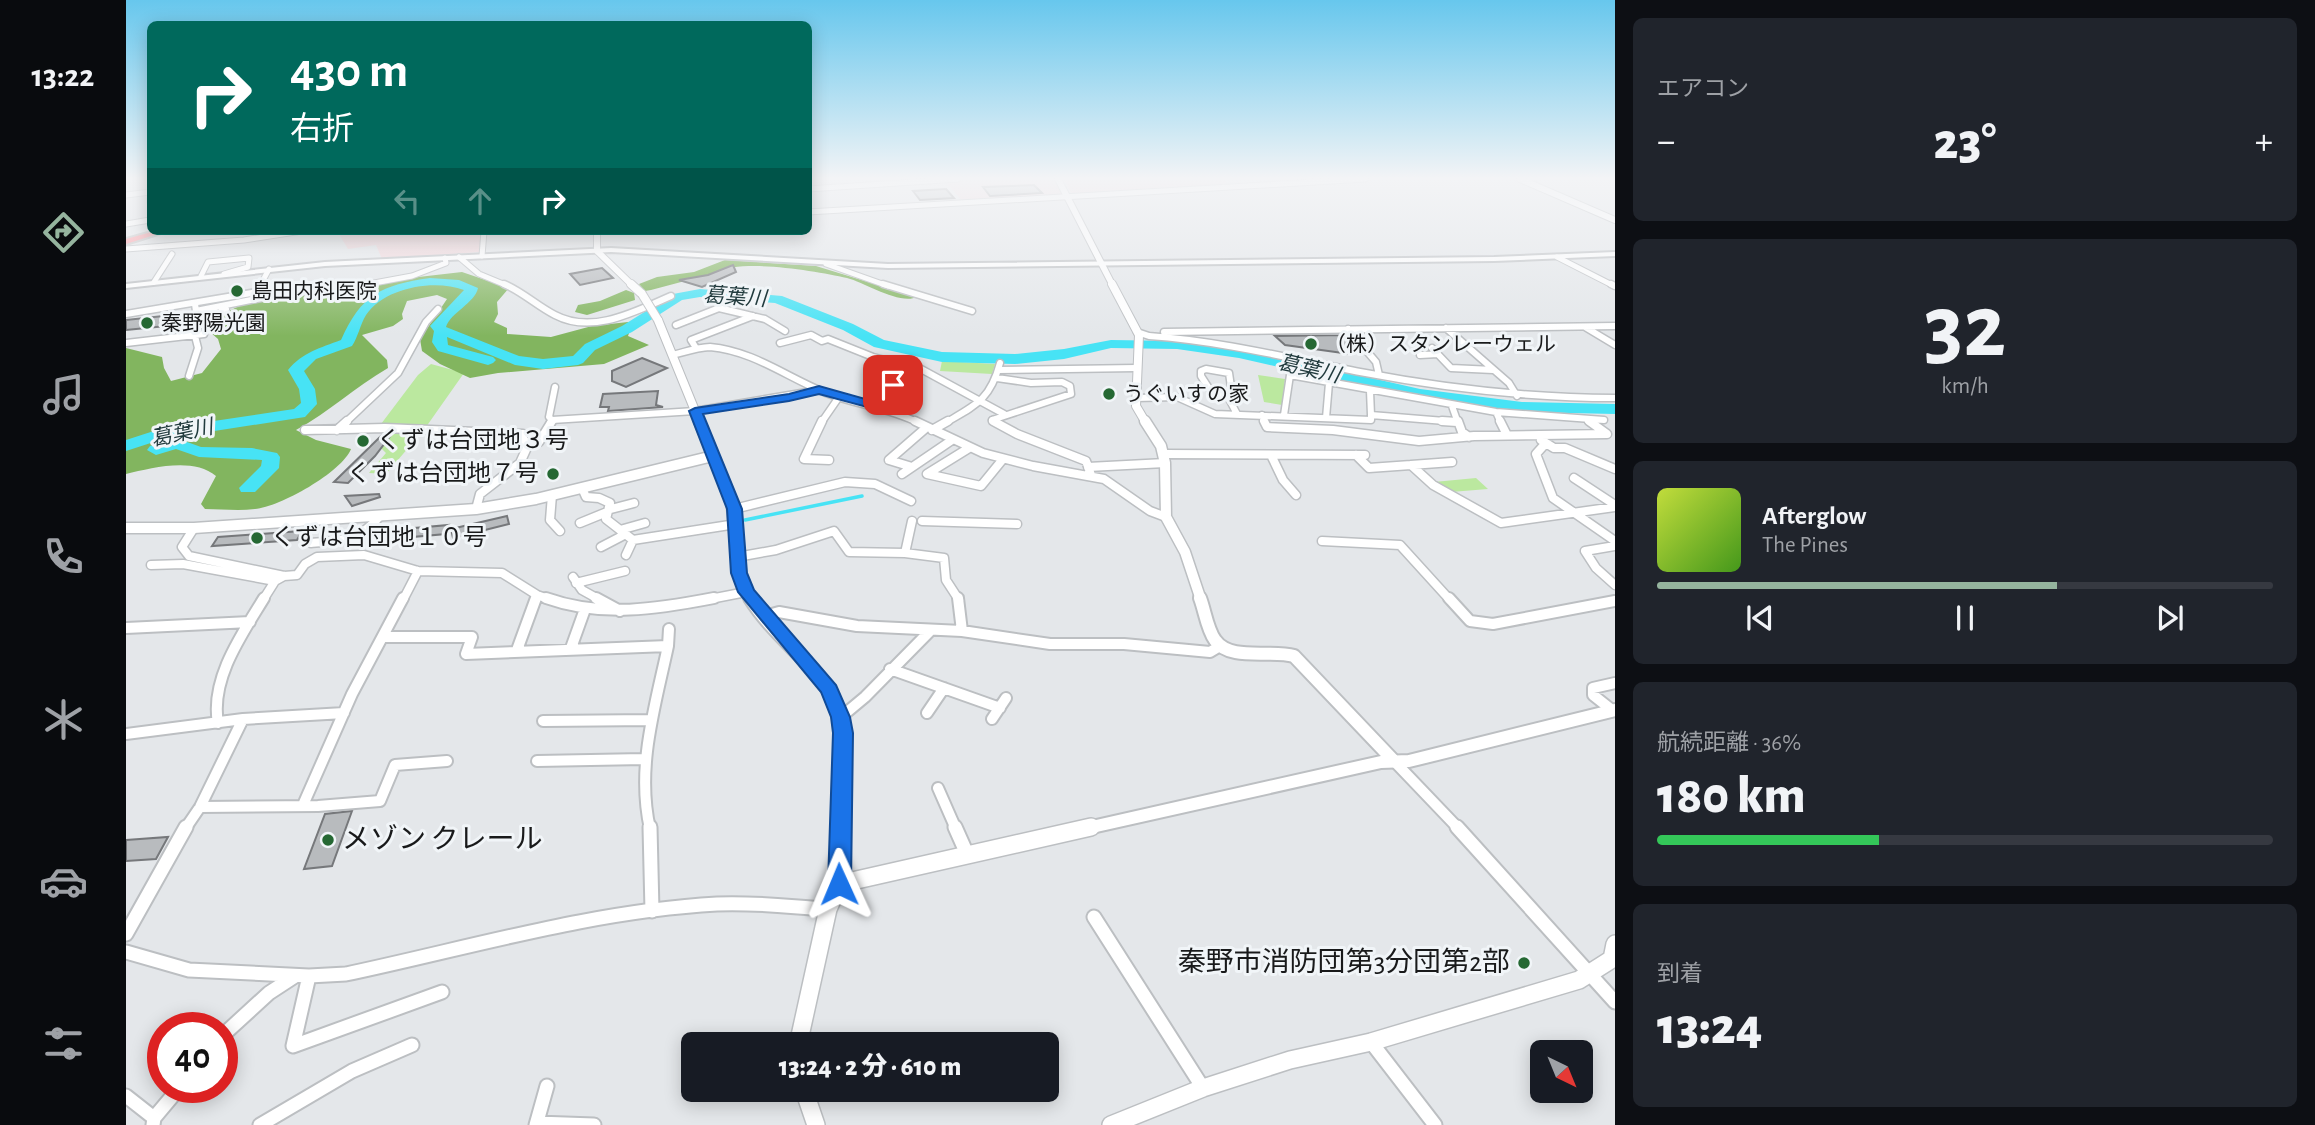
<!DOCTYPE html>
<html lang="ja">
<head>
<meta charset="utf-8">
<style>
	body { margin:0; font-family:"Alegreya Sans","Noto Sans JP",sans-serif; background:#20242c; color:#f1f3f6; height:100vh; display:flex; flex-direction:column; font-size:26px; white-space:nowrap }
	* { box-sizing:border-box; margin:0 }
	p { font-size:23px; color:#9ea1a6 }
	.icon { flex:none; width:38px; height:38px; fill:none; stroke:currentColor; stroke-width:2; stroke-linecap:round; stroke-linejoin:round }
	.map { position:relative; flex:1; overflow:hidden }
	.panel { display:flex; flex-direction:column; gap:18px; padding:18px; background:#0d0f14; width:700px }
	.panel>* { flex:none }
	.hud { position:absolute; left:21px; top:21px; width:665px; height:214px; border-radius:10px; box-shadow:0 4px 18px #0003; background:#00695c; color:#fff; overflow:hidden }
	.needle { width:46px; rotate:137deg }
	.controls { position:absolute; left:1404px; top:1040px; display:grid; gap:14px }
	.controls a { display:grid; place-items:center; width:63px; height:63px; border-radius:10px; background:#171b24; box-shadow:0 4px 18px #0003; font-size:35px }
	.speed { position:absolute; left:21px; top:1012px; display:flex; gap:14px; font-size:35px; font-weight:700; text-align:center }
	.speed>* { display:grid; place-content:center; width:91px; height:91px; border-radius:50%; background:#171b24; box-shadow:0 4px 18px #0003; line-height:1 }
	.speed .limit { border:10px solid #d22; background:#fff; color:#111 }
	.pin { position:absolute; display:grid; place-items:center; width:60px; height:60px; color:#fff; margin:-30px; border-radius:14px; box-shadow:0 4px 10px #0006 }
	.me { position:absolute; width:77px; margin:-38px; rotate:359deg; stroke-linejoin:round; filter:drop-shadow(0 0 5px #0008) }
	.turn { display:flex; align-items:center; gap:24px; height:147px; padding:0 28px; font-size:32px }
	.turn .icon { width:91px; height:91px; stroke-width:2.5 }
	.turn b { display:block; font-size:49px; line-height:60px }
	.lanes { display:flex; align-items:center; height:66px; padding:0 28px; background:#0003; justify-content:center; gap:35px; direction:ltr }
	.lanes .off { opacity:.35 }
	.big { font-size:52px; font-weight:800; line-height:1.1 }
	.panel .widget { flex:1; display:flex; flex-direction:column; justify-content:center; gap:10px; min-width:0; padding:0 24px; border-radius:10px; background:#20242c }
	.panel .dial { align-items:center; gap:0 }
	.dial b { font-size:91px; line-height:1 }
	.song { display:flex; align-items:center; gap:21px }
	.cover { width:84px; height:84px; border-radius:10px; background:linear-gradient(135deg,hsl(70 70% 55%),hsl(100 70% 35%)) }
	.played { height:7px; border-radius:4px; background:linear-gradient(90deg,#95b49e 65%,#363941 65%) }
	.keys { display:flex; justify-content:space-around; direction:ltr }
	.heat { display:flex; justify-content:space-between; align-items:center; font-size:38px; direction:ltr }
	.charge { height:10px; border-radius:5px; background:linear-gradient(90deg,#34c759 36%,#363941 0) }
	.trip { position:absolute; left:555px; top:1032px; width:378px; height:70px; border-radius:10px; background:#171b24; box-shadow:0 4px 18px #0003; font-weight:800; line-height:70px; text-align:center }
	main { display:flex; flex:1; min-height:0 }
	.menu { display:flex; flex-direction:column; width:126px; justify-content:space-around; align-items:center; background:#090b0e; color:#9ea1a6 }
	.menu .icon { width:49px; height:49px }
	.menu .current { color:#95b49e }
	.menu b { font-size:32px; color:#f1f3f6 }
	.map>svg:first-child { display:block }
	.industrial { fill:#f0d5d9 }
	.green { fill:#bbe89f }
	.forest { fill:#82b55f }
	.lines { fill:none; stroke-linecap:round; stroke-linejoin:round }
	.stream { stroke:#47e3f5; stroke-width:3.5 }
	.river { fill:#47e3f5; fill-rule:evenodd }
	.building { fill:#b8bbbe; stroke:#76787b; stroke-width:2 }
	.minor-far4-casing { stroke:#bcbfc2; stroke-width:7 }
	.minor-far3-casing { stroke:#bcbfc2; stroke-width:9 }
	.minor-far2-casing { stroke:#bcbfc2; stroke-width:11 }
	.minor-far1-casing { stroke:#bcbfc2; stroke-width:14 }
	.minor-casing { stroke:#bcbfc2; stroke-width:17 }
	.tertiary-far4-casing { stroke:#bcbfc2; stroke-width:8 }
	.tertiary-far3-casing { stroke:#bcbfc2; stroke-width:10 }
	.tertiary-far2-casing { stroke:#bcbfc2; stroke-width:13 }
	.tertiary-far1-casing { stroke:#bcbfc2; stroke-width:16 }
	.tertiary-casing { stroke:#bcbfc2; stroke-width:20 }
	.secondary-casing { stroke:#bcbfc2; stroke-width:4 }
	.trunk-casing { stroke:#c3c3c4; stroke-width:4 }
	.minor-far4 { stroke:#fff; stroke-width:5 }
	.minor-far3 { stroke:#fff; stroke-width:6 }
	.minor-far2 { stroke:#fff; stroke-width:8 }
	.minor-far1 { stroke:#fff; stroke-width:10 }
	.minor { stroke:#fff; stroke-width:13 }
	.tertiary-far4 { stroke:#fff; stroke-width:6 }
	.tertiary-far3 { stroke:#fff; stroke-width:8 }
	.tertiary-far2 { stroke:#fff; stroke-width:10 }
	.tertiary-far1 { stroke:#fff; stroke-width:12 }
	.tertiary { stroke:#fff; stroke-width:17 }
	.secondary { fill:#fff; fill-rule:evenodd }
	.trunk { fill:#fe969e; fill-rule:evenodd }
	.tertiary-bridge-casing { stroke:#bcbfc2; stroke-width:10; stroke-linecap:butt }
	.tertiary-bridge { stroke:#fff; stroke-width:8 }
	.route { fill:#1a73e8; stroke:#114b97; stroke-width:2 }
	.poi-dot { fill:#256833; stroke:#f1f5f8; stroke-width:2.5 }
	.labels { text-anchor:middle; dominant-baseline:central; stroke-width:6; stroke-linejoin:round; paint-order:stroke }
	.far-poi-label { font-size:21px; fill:#191a1b; stroke:#f1f5f8; text-anchor:start }
	.far-water-label { font-size:21px; font-style:italic; fill:#223b3e; stroke:#f1f5f8 }
	.poi-label { font-size:24px; fill:#191a1b; stroke:#f1f5f8; text-anchor:start }
	.near-poi-label { font-size:28px; fill:#191a1b; stroke:#f1f5f8; text-anchor:start }
</style>
</head>
<body>
<main>
<nav class="menu">
<b>13:22</b>
<svg class="icon current" aria-label="directions" viewBox="0 0 24 24"><path d="M12 3l9 9-9 9-9-9zM9 14v-3h6M13 9l2 2-2 2"/></svg>
<svg class="icon" aria-label="music" viewBox="0 0 24 24"><path d="M9 18V5l10-2v13"/><circle cx="6" cy="18" r="3"/><circle cx="16" cy="16" r="3"/></svg>
<svg class="icon" aria-label="phone" viewBox="0 0 24 24"><path d="M5 4h4l2 5-3 2q2 4 5 5l2-3 5 2v4C11 20 4 13 5 4z"/></svg>
<svg class="icon" aria-label="climate" viewBox="0 0 24 24"><path d="M12 3v18M4 7l16 10M4 17L20 7"/></svg>
<svg class="icon" aria-label="car" viewBox="0 0 24 24"><path d="M5 17H2v-5l4-1 3-4h7l3 4 3 1v5h-3M9 17h6M6 11h13"/><circle cx="7" cy="17" r="2"/><circle cx="17" cy="17" r="2"/></svg>
<svg class="icon" aria-label="filters" viewBox="0 0 24 24"><path d="M4 7h16M4 17h16"/><circle cx="9" cy="7" r="2"/><circle cx="15" cy="17" r="2"/></svg>
</nav>
<div class="map">
<svg width="1489" height="1125" viewBox="0 0 1489 1125">
	<rect width="100%" height="100%" fill="#e4e7ea"/>
	<path class="industrial" d="M842 179H929L939 197 838 203 818 180Z
		M938 179H1096L1107 187 947 197Z
		M211 231H355L354 252 256 259 250 245 222 249Z"/>
	<path class="green" d="M816 361 869 364 866 374 814 371Z
		M305 364 338 373 300 427 260 474 243 473 260 453 254 447 270 426 255 424 292 375Z
		M1132 375 1159 379 1156 405 1138 402Z
		M1350 478 1362 489 1325 492 1308 482Z"/>
	<path class="forest" d="M599 260 690 266 791 297C773 305 740 283 721 278 690 271 616 258 589 273L525 290 519 291 513 284 531 277 568 272Z
		M336 272 383 288 371 302 372 314 368 322 381 328V334L425 337 466 326 502 322 506 325 502 336 523 345 478 364 372 373 344 378 314 364 296 351 294 339 321 299 311 295 281 301 276 314 277 319 267 326 236 335 261 360 262 368C229 387 203 412 170 430L190 440 225 449C216 472 154 507 129 509 112 511 95 509 79 509L75 504 90 476C67 457 26 468 0 474V348L36 357 38 368 45 381 76 373 95 349 92 339 84 332 87 319 115 305 161 295 220 294 275 279Z
		M500 290 508 293 509 300 461 315 449 312 452 305 474 301Z"/>
	<g class="lines">
		<path class="stream" d="M619 520 736 496"/>
		<path class="river" d="M304 278 333 280 352 288C349 303 324 313 320 327L393 356 417 359 447 356 459 344 496 326 547 294 574 289 656 296 727 324 758 340 816 352 889 354 938 349 985 340 1051 341 1113 348 1294 389 1396 402 1489 404V414L1396 412 1294 399 1113 358 1051 349 985 348 938 359 889 364 816 362 748 347 717 330 649 303 574 297 556 300 506 332 469 350 457 363 452 365 417 369 389 365 321 337 322 345 367 357 370 360 367 363 362 365 312 351 306 342 308 331 304 326 338 290C309 279 259 287 240 315 234 325 232 337 226 346L190 359 178 371 189 389 191 404 179 417 37 439 0 451V440L34 429 168 409 175 403 173 389 162 370C177 352 194 348 215 340 235 295 255 285 304 278Z
			M50 438 75 447 126 448 151 453 154 457 153 468 129 492H115L113 488 135 466 136 460 73 457 50 449 30 455 21 450 24 446Z"/>
	</g>
	<path class="building" d="M908 185 916 193 864 196 857 187Z
		M820 189 828 198 794 200 787 191Z
		M607 265 610 272 576 287 553 280 582 275Z
		M476 268 487 278 454 285 444 274Z
		M47 315 40 326 0 330V320Z
		M1220 335 1229 347 1214 346 1224 354 1159 345 1149 336Z
		M516 358 541 368 500 387 486 381V371Z
		M532 391 530 405 537 407 482 411 483 407H474L477 394Z
		M256 435H265L249 456 222 483 208 482Z
		M253 494 254 497 226 506 219 496Z
		M381 516 383 524 327 538 325 529Z
		M323 525 320 534 263 539 266 530Z
		M176 531 171 540 86 546 92 537Z
		M226 811 206 866 178 869 199 814Z
		M42 837 30 859 0 861V840Z"/>
	<g class="lines">
		<g class="minor-far4-casing">
			<path id="minor-far4" d="M682 189 832 179
				M0 195 24 192
				M24 198V202
				M682 212 1239 179
				M0 224 24 220
				M0 249 118 240 176 231
				M356 256 358 231
				M333 257 353 274 382 286
				M1431 257 1488 286
				M700 264 762 286
				M75 276 82 262 123 258 122 267 98 274
				M28 282 46 254
				M134 286 143 269
				M232 286 286 276 320 263 319 258"/>
		</g>
		<g class="minor-far3-casing">
			<path id="minor-far3" d="M378 284C397 292 411 306 429 315 467 335 510 311 545 296
				M757 284 846 311
				M1485 284 1489 286
				M129 296 135 284
				M69 304 70 311 155 294 244 284
				M0 314 131 292
				M550 325 593 308 639 319 659 331
				M1459 327 1489 345
				M1320 328 1383 383 1391 396
				M1222 329 1250 362 1253 375
				M1011 332 1023 336C1095 341 1163 358 1234 372 1318 388 1403 398 1489 398
				M1038 332 1489 326
				M0 343 78 334 81 320 100 309
				M654 343 685 335 696 341 702 339 747 357 795 369 878 414
				M570 348 565 340 627 316
				M1306 348 1325 368 1367 370
				M547 355C558 352 573 347 584 347 628 351 660 377 700 393 731 405 760 407 793 423
				M1294 355 1312 354
				M1080 369 1103 373 1106 394 1102 397 1086 393 1075 376V371Z
				M872 370 1010 368
				M63 376 72 348 69 336
				M1244 391 1245 415
				M1102 397 1111 414
				M1010 398 1051 397 1089 414 1245 420V415L1331 422
				M741 403 767 385 744 377 768 362
				M1326 406 1332 423
				M1370 412 1375 423
				M1136 415 1139 423
				M1158 415 1164 375 1370 412 1478 420
				M1200 418 1203 383
				M1460 419 1465 423
				M426 420 569 411 693 390
				M219 423 272 373 300 322 312 309
				M424 423 426 420 423 417 429 387
				M695 423 713 397
				M819 423C850 405 864 400 874 363
				M871 423 866 420 945 394 944 386 936 382 905 383 871 378"/>
		</g>
		<g class="minor-far2-casing">
			<path id="minor-far2" d="M696 421 678 459 703 460
				M789 421 857 453 907 466 978 479 1024 511 1040 517
				M867 421 891 434 960 461 965 475
				M1138 421 1141 427 1207 430 1293 441 1348 436 1481 434 1463 421
				M1316 421 1331 422
				M1332 421 1336 432 1343 437
				M1374 421 1381 435
				M179 430 259 428 397 434V442H413L426 421
				M211 430 221 421
				M806 430 822 421
				M1415 440 1428 448H1439L1489 469
				M1419 444 1410 454 1427 498 1489 541
				M843 448 801 474 855 486 877 459
				M1038 454 1239 455
				M1145 455 1157 480 1170 495
				M1230 455 1243 468 1285 465 1307 485 1375 523 1489 507
				M1285 465 1326 462
				M786 467 763 460 801 427
				M962 467 1039 463
				M776 474 826 440
				M1448 478 1489 505
				M456 488 460 497 473 498 484 503 480 519 507 540 610 524
				M426 495 424 520 434 531
				M350 509 354 494 394 463 403 443
				M485 509 508 503
				M608 509 719 482 749 484 785 501
				M796 521 891 524
				M454 523 481 512
				M68 528 56 547 63 556 158 576 171 575 179 564 191 557 238 555 292 571 376 573 411 595 425 600
				M494 530 519 523
				M1196 541 1274 545 1324 600
				M185 543C213 541 235 540 254 516
				M1489 546 1459 551 1470 568 1489 585
				M475 547 498 535
				M779 553 786 521
				M500 555 507 540
				M611 557 650 550 708 531 723 552 779 553 818 558 820 580 833 600
				M25 565 57 564 149 581
				M447 577 456 590 474 600
				M450 583 499 571
				M137 600 149 581 158 576
				M277 600 292 571
				M409 600 411 595
				M579 600 620 592"/>
		</g>
		<g class="minor-far1-casing">
			<path id="minor-far1" d="M420 598C476 618 531 609 588 598
				M470 598 494 611
				M832 598 836 631
				M1323 598 1344 621 1367 624 1489 601
				M639 616 653 612 731 626 836 631 924 644H998L1084 652 1094 646
				M0 628 124 622
				M258 637H346L340 654 542 646
				M445 648 459 609
				M391 650 410 598
				M764 669 874 708
				M1486 710 1467 695V688L1489 683
				M801 713 818 688
				M715 717 739 697 804 631
				M866 719 880 698
				M417 721 526 720
				M92 723C84 679 116 634 138 598
				M0 734 117 719 218 713
				M411 761 518 759
				M1268 761 1333 829
				M812 788 830 829
				M177 805 226 694 277 598
				M74 807 192 806 254 801 269 765 321 761
				M59 829 74 807 117 719
				M524 829C510 767 529 707 542 646L543 629"/>
		</g>
		<g class="minor-casing">
			<path id="minor" d="M524 827 526 911
				M829 827 841 854
				M1331 827 1489 1002
				M968 917 1077 1088
				M0 934 60 827
				M0 952 63 970 183 976 220 974C343 948 465 911 591 904 628 902 665 907 702 909
				M183 976 167 1046 316 992
				M96 1036 143 993 169 976
				M1245 1042 1309 1125
				M0 1096 28 1118
				M411 1123 468 1125
				M27 1125 28 1118 54 1087
				M134 1125 226 1071 286 1045
				M410 1125 421 1086"/>
		</g>
		<g class="tertiary-far4-casing">
			<path id="tertiary-far4" d="M932 179 987 286
				M1394 179 1489 220
				M471 231V251L507 286"/>
		</g>
		<g class="tertiary-far3-casing">
			<path id="tertiary-far3" d="M505 284 516 294
				M986 284 1013 335 1010 406 1020 423
				M532 320 574 423"/>
		</g>
		<g class="tertiary-far2-casing">
			<path id="tertiary-far2" d="M573 421 605 498 613 574 625 600
				M1019 421 1035 446 1039 463 1040 517 1059 552 1075 600
				M0 528H68L350 509 410 499 587 456"/>
		</g>
		<g class="tertiary-far1-casing">
			<path id="tertiary-far1" d="M624 598C642 627 669 649 691 674 728 717 716 778 714 829
				M1074 598C1079 611 1081 629 1089 640 1104 662 1145 649 1168 656L1267 760
				M957 829 1255 762 1283 761 1489 710"/>
		</g>
		<g class="tertiary-casing">
			<path id="tertiary" d="M713 884 965 827
				M672 1045 702 909 713 884 715 827
				M678 1090 690 1125
				M985 1125 1077 1088 1164 1060 1245 1042 1453 980 1486 959 1489 944"/>
		</g>
		<g class="secondary-casing">
			<path id="secondary" d="M485 248 762 264 1368 257 1489 252V256L1368 261 762 268 485 252 199 266 0 288V284L199 262Z"/>
		</g>
		<g class="trunk-casing">
			<path id="trunk" d="M29 231H41L0 244V239Z"/>
		</g>
		<use href="#minor-far4" class="minor-far4"/>
		<use href="#minor-far3" class="minor-far3"/>
		<use href="#minor-far2" class="minor-far2"/>
		<use href="#minor-far1" class="minor-far1"/>
		<use href="#minor" class="minor"/>
		<use href="#tertiary-far4" class="tertiary-far4"/>
		<use href="#tertiary-far3" class="tertiary-far3"/>
		<use href="#tertiary-far2" class="tertiary-far2"/>
		<use href="#tertiary-far1" class="tertiary-far1"/>
		<use href="#tertiary" class="tertiary"/>
		<use href="#secondary" class="secondary"/>
		<use href="#trunk" class="trunk"/>
		<g class="tertiary-bridge-casing">
			<path id="tertiary-bridge" d="M516 294 532 320"/>
		</g>
		<use href="#tertiary-bridge" class="tertiary-bridge"/>
	</g>
	<linearGradient id="sky" x2="0" y2="1"><stop stop-color="#67c7ed"/><stop offset="0.53" stop-color="#f3f4f6"/><stop offset="1" stop-color="#f3f4f6" stop-opacity="0"/></linearGradient>
	<rect width="1489" height="336" fill="url(#sky)"/>
	<path class="route" d="M767 382 771 383V388L741 407 693 394 663 401 577 414 616 509 621 573 628 590 710 685 724 717 727 733 725 884 721 891 713 894 705 891 702 884 707 733 705 717 695 692 612 592 605 573 601 509 563 411 569 408 663 394 693 386 739 399Z"/>
	<g class="poi-dot">
		<circle cx="111" cy="291" r="7"/>
		<circle cx="21" cy="323" r="7"/>
		<circle cx="1185" cy="344" r="7"/>
		<circle cx="983" cy="394" r="7"/>
		<circle cx="237" cy="441" r="7"/>
		<circle cx="427" cy="474" r="7"/>
		<circle cx="131" cy="538" r="7"/>
		<circle cx="202" cy="840" r="7"/>
		<circle cx="1398" cy="963" r="7"/>
	</g>
	<g class="labels">
		<g class="far-poi-label">
			<text x="125" y="291">島田内科医院</text>
			<text x="35" y="323">秦野陽光園</text>
			<text x="1199" y="344">（株）スタンレーウェル</text>
			<text x="997" y="394">うぐいすの家</text>
		</g>
		<g class="far-water-label">
			<text transform="translate(609 297) rotate(4)">葛葉川</text>
			<text transform="translate(1183 369) rotate(13)">葛葉川</text>
			<text transform="translate(56 433) rotate(-12)">葛葉川</text>
		</g>
		<g class="poi-label">
			<text x="251" y="441">くずは台団地３号</text>
			<text x="413" y="474" text-anchor="end">くずは台団地７号</text>
			<text x="145" y="538">くずは台団地１０号</text>
		</g>
		<g class="near-poi-label">
			<text x="216" y="840">メゾン クレール</text>
			<text x="1384" y="963" text-anchor="end">秦野市消防団第3分団第2部</text>
		</g>
	</g>
</svg>
<div class="controls">
<a><svg class="needle" viewBox="-14 -14 28 28"><path d="M0-13l5 13h-10z" fill="#e53935"/><path d="M0 13l5-13h-10z" fill="#9ea1a6"/></svg></a>
</div>
<div class="speed"><div class="limit">40</div></div>
<div class="pin" style="left:767px;top:385px;background:#d93025"><svg class="icon" aria-label="arrive" viewBox="0 0 24 24"><path d="M6 21V4h12l-3 4 3 4H6"/></svg></div>
<svg class="me" style="left:713px;top:884px" viewBox="-20 -20 40 40"><path d="M0-17L14 15 0 8-14 15z" fill="#1a73e8" stroke="#fff" stroke-width="4"/></svg>
<div class="trip">13:24 · 2 分 · 610 m</div>
<div class="hud">
<div class="turn"><svg class="icon" aria-label="right" viewBox="0 0 24 24"><path d="M7 20v-9h11M14 6l5 5-5 5"/></svg><div><b>430 m</b>右折</div></div>
<div class="lanes"><svg class="icon off" aria-label="left" viewBox="0 0 24 24"><path d="M17 20v-9H6M10 6l-5 5 5 5"/></svg><svg class="icon off" aria-label="ahead" viewBox="0 0 24 24"><path d="M12 20V5M6 11l6-6 6 6"/></svg><svg class="icon" aria-label="right" viewBox="0 0 24 24"><path d="M7 20v-9h11M14 6l5 5-5 5"/></svg></div>
</div>
</div>
<section class="panel">
<div class="widget"><p>エアコン</p>
<div class="heat"><a>−</a><b class="big">23°</b><a>+</a></div>
</div>
<div class="widget dial"><b>32</b><p>km/h</p></div>
<div class="widget">
<div class="song"><i class="cover"></i><div><b>Afterglow</b><p>The Pines</p></div></div>
<div class="played"></div>
<div class="keys"><svg class="icon" aria-label="previous" viewBox="0 0 24 24"><path d="M18 5L8 12l10 7zM5 5v14"/></svg><svg class="icon" aria-label="pause" viewBox="0 0 24 24"><path d="M8 5v14M16 5v14"/></svg><svg class="icon" aria-label="next" viewBox="0 0 24 24"><path d="M6 5l10 7-10 7zM19 5v14"/></svg></div>
</div>
<div class="widget"><p>航続距離 · 36%</p><b class="big">180 km</b><div class="charge"></div></div>
<div class="widget"><p>到着</p><b class="big">13:24</b></div>
</section>
</main>
</body>
</html>
